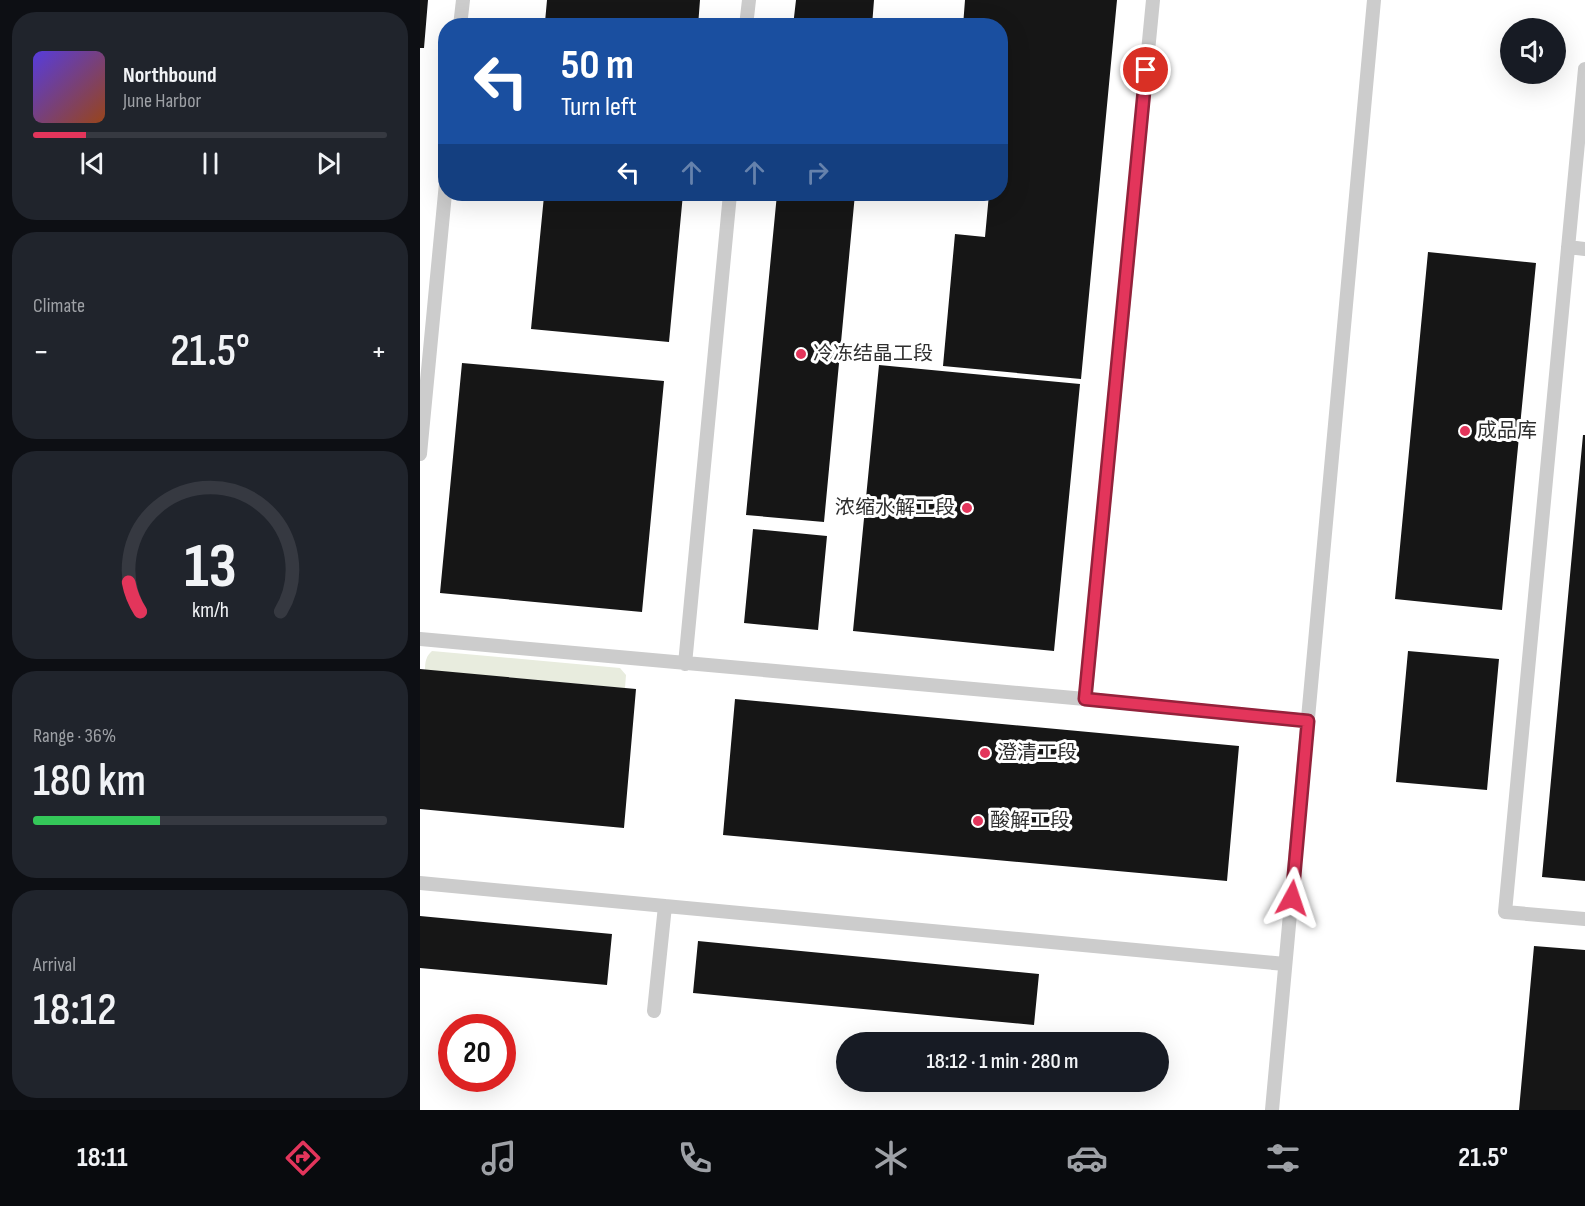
<!DOCTYPE html>
<html lang="en">
<head>
<meta charset="utf-8">
<style>
	body { margin:0; font-family:"Sofia Sans Condensed","Noto Sans SC",sans-serif; background:#20242c; color:#f1f3f6; height:100vh; display:flex; flex-direction:column; font-size:22px; white-space:nowrap }
	* { box-sizing:border-box; margin:0 }
	p { font-size:20px; color:#9ea1a6 }
	.icon { flex:none; width:33px; height:33px; fill:none; stroke:currentColor; stroke-width:2; stroke-linecap:round; stroke-linejoin:round }
	.map { position:relative; flex:1; overflow:hidden }
	.details { display:flex; flex-direction:column; gap:12px; padding:12px; background:#0d0f14; width:420px }
	.details>* { flex:none }
	.banner { position:absolute; left:18px; top:18px; width:570px; height:183px; border-radius:24px; box-shadow:0 6px 24px #0002; background:#1a4fa0; color:#fff; overflow:hidden }
	.tools { position:absolute; left:1080px; top:18px; display:grid; gap:12px }
	.tools a { display:grid; place-items:center; width:66px; height:66px; border-radius:50%; background:#171b24; box-shadow:0 6px 24px #0002; font-size:30px }
	.speed { position:absolute; left:18px; top:1014px; display:flex; gap:12px; font-size:30px; font-weight:700; text-align:center }
	.speed>* { display:grid; place-content:center; width:78px; height:78px; border-radius:50%; background:#171b24; box-shadow:0 6px 24px #0002; line-height:1 }
	.speed .limit { border:9px solid #d22; background:#fff; color:#111 }
	.pin { position:absolute; display:grid; place-items:center; width:51px; height:51px; color:#fff; margin:-26px; border:3px solid #fff; border-radius:50%; box-shadow:0 2px 6px #0007 }
	.me { position:absolute; width:66px; margin:-33px; rotate:5deg; stroke-linejoin:round; filter:drop-shadow(0 0 4px #0008) }
	.turn { display:flex; align-items:center; gap:21px; height:126px; padding:0 24px; font-size:27px }
	.turn .icon { width:78px; height:78px; stroke-width:2.5 }
	.turn b { display:block; font-size:42px; line-height:51px }
	.lanes { display:flex; align-items:center; height:57px; padding:0 24px; background:#0003; justify-content:center; gap:30px; direction:ltr }
	.lanes .off { opacity:.35 }
	.big { font-size:45px; font-weight:600; line-height:1.1 }
	.details .widget { flex:1; display:flex; flex-direction:column; justify-content:center; gap:9px; min-width:0; padding:0 21px; border-radius:24px; background:#20242c }
	.details .dial { align-items:center; gap:0 }
	.dial svg { height:156px; overflow:visible; fill:none; stroke:#363941; stroke-width:7; stroke-linecap:round; text-anchor:middle }
	.dial text { fill:#f1f3f6; stroke:none }
	.song { display:flex; align-items:center; gap:18px }
	.cover { width:72px; height:72px; border-radius:9px; background:linear-gradient(135deg,hsl(250 70% 55%),hsl(20 70% 35%)) }
	.played { height:6px; border-radius:3px; background:linear-gradient(90deg,#e3355b 15%,#363941 15%) }
	.keys { display:flex; justify-content:space-around; direction:ltr }
	.heat { display:flex; justify-content:space-between; align-items:center; font-size:33px; direction:ltr }
	.charge { height:9px; border-radius:4px; background:linear-gradient(90deg,#34c759 36%,#363941 0) }
	.trip { position:absolute; left:416px; top:1032px; width:333px; height:60px; border-radius:30px; background:#171b24; box-shadow:0 6px 24px #0002; font-weight:600; line-height:60px; text-align:center }
	.tabs { display:flex; height:96px; justify-content:space-around; align-items:center; background:#090b0e; color:#9ea1a6 }
	.tabs .icon { width:42px; height:42px }
	.tabs .on { color:#e3355b }
	.tabs b { font-size:27px; color:#f1f3f6 }
	main { display:flex; flex:1; min-height:0 }
	.map>svg:first-child { display:block }
	.green { fill:#e8ecde }
	.building { fill:#161616 }
	.lines { fill:none; stroke-linecap:round; stroke-linejoin:round }
	.service { stroke:#ccc; stroke-width:14 }
	.route-casing { stroke:#94223b; stroke-width:15 }
	.route { stroke:#e3355b; stroke-width:10 }
	.poi-dot { fill:#e3355b; stroke:#fff; stroke-width:2 }
	.labels { text-anchor:middle; dominant-baseline:central; stroke-width:6; stroke-linejoin:round; paint-order:stroke }
	.poi-label { font-size:20px; fill:#2f2f2f; stroke:#fff; text-anchor:start }
</style>
</head>
<body>
<main>
<section class="details">
<div class="widget">
<div class="song"><i class="cover"></i><div><b>Northbound</b><p>June Harbor</p></div></div>
<div class="played"></div>
<div class="keys"><svg class="icon" aria-label="previous" viewBox="0 0 24 24"><path d="M18 5L8 12l10 7zM5 5v14"/></svg><svg class="icon" aria-label="pause" viewBox="0 0 24 24"><path d="M8 5v14M16 5v14"/></svg><svg class="icon" aria-label="next" viewBox="0 0 24 24"><path d="M6 5l10 7-10 7zM19 5v14"/></svg></div>
</div>
<div class="widget"><p>Climate</p>
<div class="heat"><a>−</a><b class="big">21.5°</b><a>+</a></div>
</div>
<div class="widget dial"><svg viewBox="0 0 100 80">
<path d="M14 69A42 42 0 1 1 86 69"/>
<path d="M14 69A42 42 0 0 1 8 54" stroke="#e3355b"/>
<text x="50" y="56" font-size="32" font-weight="700">13</text>
<text x="50" y="72" font-size="11">km/h</text>
</svg></div>
<div class="widget"><p>Range · 36%</p><b class="big">180 km</b><div class="charge"></div></div>
<div class="widget"><p>Arrival</p><b class="big">18:12</b></div>
</section>
<div class="map">
<svg width="1165" height="1110" viewBox="0 0 1165 1110">
	<rect width="100%" height="100%" fill="#fff"/>
	<path class="green" d="M12 651 200 668 206 675 205 688 5 670C5 662 6 656 12 651Z"/>
	<path class="building" d="M0 0H8L4 48H0Z
		M127 0H280L278 26H167L125 22Z
		M376 0H454L452 26H373Z
		M545 0H697L661 379 523 366 535 234 565 237 569 194H580V26H543Z
		M154 194H263L249 342 111 329 124 196 153 199Z
		M357 194H435L404 522 326 515Z
		M1008 252 1116 263 1082 610 975 599Z
		M42 363 244 381 222 612 20 593Z
		M459 365 660 384 634 651 433 631Z
		M1163 435H1165V881L1122 877Z
		M333 529 407 536 398 630 324 623Z
		M988 651 1079 659 1067 790 976 782Z
		M0 669 216 689 204 828 0 809Z
		M315 699 819 746 807 881 303 835Z
		M0 916 192 934 187 985 0 968Z
		M278 941 619 974 614 1025 273 993Z
		M1114 946 1165 950V1110H1099Z"/>
	<g class="lines">
		<path class="service" d="M40 26 43 0
			M326 26 329 0
			M1165 69 1085 912 1165 919
			M1148 247 1165 249
			M0 454 26 183
			M0 639 665 699 888 721
			M265 664 310 194
			M665 699 733 0
			M0 883 865 964
			M234 1011 245 906
			M852 1110 954 0"/>
	</g>
	<g class="lines">
		<g class="route-casing">
			<path id="route" d="M726 70 665 699 888 721 872 898"/>
		</g>
		<use href="#route" class="route"/>
	</g>
	<g class="poi-dot">
		<circle cx="381" cy="354" r="6"/>
		<circle cx="1045" cy="431" r="6"/>
		<circle cx="547" cy="508" r="6"/>
		<circle cx="565" cy="753" r="6"/>
		<circle cx="558" cy="821" r="6"/>
	</g>
	<g class="labels">
		<g class="poi-label">
			<text x="393" y="354">冷冻结晶工段</text>
			<text x="1057" y="431">成品库</text>
			<text x="535" y="508" text-anchor="end">浓缩水解工段</text>
			<text x="577" y="753">澄清工段</text>
			<text x="570" y="821">酸解工段</text>
		</g>
	</g>
</svg>
<div class="tools">
<a><svg class="icon" aria-label="sound" viewBox="0 0 24 24"><path d="M4 9h4l5-4v14l-5-4H4zM17 9q2 3 0 6"/></svg></a>
</div>
<div class="speed"><div class="limit">20</div></div>
<div class="pin" style="left:726px;top:70px;background:#d93025"><svg class="icon" aria-label="arrive" viewBox="0 0 24 24"><path d="M6 21V4h12l-3 4 3 4H6"/></svg></div>
<svg class="me" style="left:872px;top:898px" viewBox="-20 -20 40 40"><path d="M0-17L14 15 0 8-14 15z" fill="#e3355b" stroke="#fff" stroke-width="4"/></svg>
<div class="trip">18:12 · 1 min · 280 m</div>
<div class="banner">
<div class="turn"><svg class="icon" aria-label="left" viewBox="0 0 24 24"><path d="M17 20v-9H6M10 6l-5 5 5 5"/></svg><div><b>50 m</b>Turn left</div></div>
<div class="lanes"><svg class="icon" aria-label="left" viewBox="0 0 24 24"><path d="M17 20v-9H6M10 6l-5 5 5 5"/></svg><svg class="icon off" aria-label="ahead" viewBox="0 0 24 24"><path d="M12 20V5M6 11l6-6 6 6"/></svg><svg class="icon off" aria-label="ahead" viewBox="0 0 24 24"><path d="M12 20V5M6 11l6-6 6 6"/></svg><svg class="icon off" aria-label="right" viewBox="0 0 24 24"><path d="M7 20v-9h11M14 6l5 5-5 5"/></svg></div>
</div>
</div>
</main>
<nav class="tabs">
<b>18:11</b>
<svg class="icon on" aria-label="directions" viewBox="0 0 24 24"><path d="M12 3l9 9-9 9-9-9zM9 14v-3h6M13 9l2 2-2 2"/></svg>
<svg class="icon" aria-label="music" viewBox="0 0 24 24"><path d="M9 18V5l10-2v13"/><circle cx="6" cy="18" r="3"/><circle cx="16" cy="16" r="3"/></svg>
<svg class="icon" aria-label="phone" viewBox="0 0 24 24"><path d="M5 4h4l2 5-3 2q2 4 5 5l2-3 5 2v4C11 20 4 13 5 4z"/></svg>
<svg class="icon" aria-label="climate" viewBox="0 0 24 24"><path d="M12 3v18M4 7l16 10M4 17L20 7"/></svg>
<svg class="icon" aria-label="car" viewBox="0 0 24 24"><path d="M5 17H2v-5l4-1 3-4h7l3 4 3 1v5h-3M9 17h6M6 11h13"/><circle cx="7" cy="17" r="2"/><circle cx="17" cy="17" r="2"/></svg>
<svg class="icon" aria-label="filters" viewBox="0 0 24 24"><path d="M4 7h16M4 17h16"/><circle cx="9" cy="7" r="2"/><circle cx="15" cy="17" r="2"/></svg>
<b>21.5°</b>
</nav>
</body>
</html>
